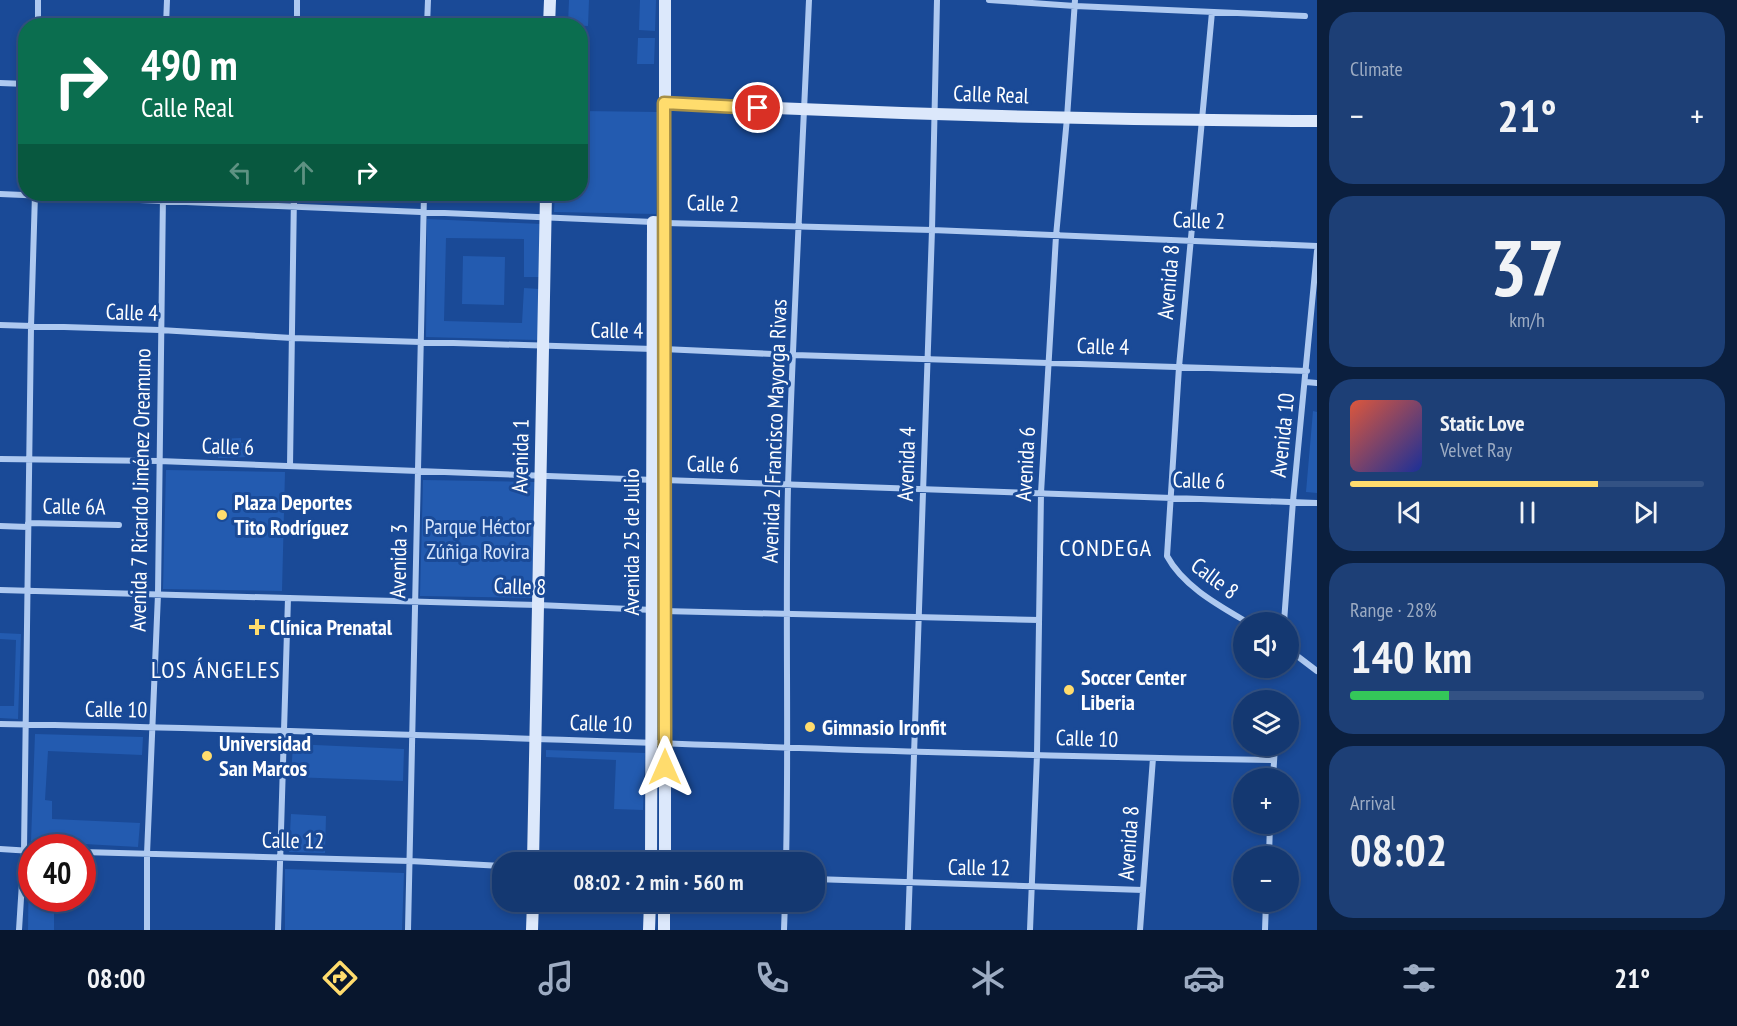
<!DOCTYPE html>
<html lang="en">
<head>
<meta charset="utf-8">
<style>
	body { margin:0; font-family:"PT Sans Narrow",sans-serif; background:#1d3f76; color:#f1f3f6; height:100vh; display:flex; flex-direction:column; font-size:22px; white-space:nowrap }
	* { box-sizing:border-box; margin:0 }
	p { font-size:20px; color:#9dacc3 }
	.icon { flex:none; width:33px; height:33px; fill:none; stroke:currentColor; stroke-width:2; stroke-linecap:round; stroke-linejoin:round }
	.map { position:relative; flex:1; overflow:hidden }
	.details { display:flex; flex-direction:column; gap:12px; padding:12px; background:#0b1f3e; width:420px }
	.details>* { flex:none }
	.hud { position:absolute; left:18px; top:18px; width:570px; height:183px; border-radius:24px; box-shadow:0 3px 9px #0003,0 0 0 2px #335284; background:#0b6e4f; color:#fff; overflow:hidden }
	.buttons { position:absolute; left:1233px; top:612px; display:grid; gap:12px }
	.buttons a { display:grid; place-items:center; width:66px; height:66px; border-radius:50%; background:#143871; box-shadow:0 3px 9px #0003,0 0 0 2px #335284; font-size:30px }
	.speed { position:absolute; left:18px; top:834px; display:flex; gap:12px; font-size:30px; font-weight:700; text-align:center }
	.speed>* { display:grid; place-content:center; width:78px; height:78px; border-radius:50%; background:#143871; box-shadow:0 3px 9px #0003,0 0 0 2px #335284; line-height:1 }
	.speed .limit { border:9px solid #d22; background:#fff; color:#111 }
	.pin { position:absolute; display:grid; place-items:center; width:51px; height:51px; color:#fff; margin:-26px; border:3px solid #fff; border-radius:50%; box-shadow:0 2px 6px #0007 }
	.me { position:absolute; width:66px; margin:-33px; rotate:0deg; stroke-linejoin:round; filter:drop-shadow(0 0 4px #0008) }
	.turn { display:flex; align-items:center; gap:21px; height:126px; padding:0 24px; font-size:27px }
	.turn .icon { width:78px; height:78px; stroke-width:2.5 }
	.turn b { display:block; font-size:42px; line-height:51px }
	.lanes { display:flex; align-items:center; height:57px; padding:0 24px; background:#0003; justify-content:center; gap:30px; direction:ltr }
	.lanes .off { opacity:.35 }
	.big { font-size:45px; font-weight:700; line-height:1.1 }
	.details .tile { flex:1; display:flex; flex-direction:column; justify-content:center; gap:9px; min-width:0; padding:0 21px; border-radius:24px; background:#1d3f76 }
	.details .dial { align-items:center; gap:0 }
	.dial b { font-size:78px; line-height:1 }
	.song { display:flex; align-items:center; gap:18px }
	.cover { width:72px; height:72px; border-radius:9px; background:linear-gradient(135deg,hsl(10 70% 55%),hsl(230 70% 35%)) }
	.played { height:6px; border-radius:3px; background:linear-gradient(90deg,#ffdc6d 70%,#335284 70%) }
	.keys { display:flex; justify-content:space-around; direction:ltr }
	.heat { display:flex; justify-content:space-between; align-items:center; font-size:33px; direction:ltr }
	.charge { height:9px; border-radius:4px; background:linear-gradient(90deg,#34c759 28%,#335284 0) }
	.trip { position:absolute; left:492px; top:852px; width:333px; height:60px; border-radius:24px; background:#143871; box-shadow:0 3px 9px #0003,0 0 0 2px #335284; font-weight:700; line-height:60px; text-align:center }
	.tabs { display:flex; height:96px; justify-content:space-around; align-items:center; background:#08162d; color:#9dacc3 }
	.tabs .icon { width:42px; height:42px }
	.tabs .active { color:#ffdc6d }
	.tabs b { font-size:27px; color:#f1f3f6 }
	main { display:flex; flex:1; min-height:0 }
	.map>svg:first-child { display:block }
	.green { fill:#235bb0 }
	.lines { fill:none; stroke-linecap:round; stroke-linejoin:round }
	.street { stroke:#aec9f0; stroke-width:6 }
	.secondary { stroke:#dce8fb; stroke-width:12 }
	.route-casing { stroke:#a68f47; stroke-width:15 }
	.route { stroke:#ffdc6d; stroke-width:10 }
	.poi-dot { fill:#ffdc6d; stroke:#1a4a97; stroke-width:2 }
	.labels { text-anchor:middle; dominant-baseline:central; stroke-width:6; stroke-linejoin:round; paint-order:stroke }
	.street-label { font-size:22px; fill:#fff; stroke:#1a4a97 }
	.poi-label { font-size:22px; font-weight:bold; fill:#fff; stroke:#1a4a97; text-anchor:start }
	.park-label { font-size:22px; fill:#d5e4fb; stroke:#1a4a97 }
	.neighbourhood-label { font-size:24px; letter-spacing:1.5px; fill:#fff; stroke:#1a4a97 }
</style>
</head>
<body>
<main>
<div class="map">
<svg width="1317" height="930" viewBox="0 0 1317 930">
	<rect width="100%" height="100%" fill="#1a4a97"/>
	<path class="green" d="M569 0H589L588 26 568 25Z
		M640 0H656L655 31 639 30Z
		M581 34 588 35 587 80H581Z
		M638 38H655L654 64H637Z
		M581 111 658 112 656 214 554 212 555 194H580Z
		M427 219 541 224 540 277H524V239L446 238 444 321 522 323 524 288 539 289 538 340 426 337Z
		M463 256 505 257 504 305 462 304Z
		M1313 411 1317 412V493L1306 492Z
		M241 438V443H249L250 457 218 458V439Z
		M166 470 285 472 282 591 163 589Z
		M423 480 535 482 532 598 420 596Z
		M0 633 21 634 18 719 0 718V706H14L16 640 0 639Z
		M35 734 143 737 142 755 48 751 45 800 52 801V819L140 823 138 847 31 841Z
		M293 744 404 749 403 781 291 777Z
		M546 750 645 753 643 810 614 809 616 760 546 757Z
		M291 814 326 816 325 853 289 852Z
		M29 856H31L32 898 54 899V930H28Z
		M285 869 404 873 402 930H285Z"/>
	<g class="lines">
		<path class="street" d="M989 0 1075 6 1305 16
			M1212 12 1179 367 1167 556C1183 586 1218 605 1247 622
			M38 26V0
			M166 26 167 0
			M297 26V0
			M427 26 428 0
			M0 83 26 84
			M0 194 653 222
			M665 223 932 230 1317 246
			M0 325 160 330 292 338 653 349
			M663 349 794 355 1307 371
			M1306 382 1317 383
			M0 459 159 461 654 480
			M290 466 294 194
			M664 480 1317 503
			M28 523 119 525
			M0 526 28 527
			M0 590 538 605 653 610
			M663 611 1039 620
			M1284 622 1293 501 1317 251
			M1288 649 1317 671
			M0 724C425 731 849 754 1274 760
			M1273 778 1275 746
			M0 849 32 851
			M82 852 410 861 502 866
			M1269 856 1270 824
			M786 862C789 737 785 611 788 486 793 324 802 162 809 0
			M814 879 1143 890
			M19 930 24 851 31 327 35 194
			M147 930V854L158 594 163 194
			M278 930 288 598
			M408 930 424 194
			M784 930 785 902
			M908 930 932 230 937 0
			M1030 930 1037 755 1041 493 1056 236 1067 118 1075 0
			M1140 930 1153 758
			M1265 930 1266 902"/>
		<path class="secondary" d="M549 26 550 0
			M665 103C882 114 1099 120 1317 121
			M533 862 546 194
			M651 862 653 222 665 223
			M665 862V0
			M532 930 533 902
			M649 930 650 902
			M664 930V902"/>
	</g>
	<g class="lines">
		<g class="route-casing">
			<path id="route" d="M665 767 664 103 758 108"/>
		</g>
		<use href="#route" class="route"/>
	</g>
	<g class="poi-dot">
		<circle cx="222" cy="515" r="6"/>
		<path d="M254 618h6v6h6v6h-6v6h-6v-6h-6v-6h6z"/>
		<circle cx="1069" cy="690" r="6"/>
		<circle cx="810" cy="727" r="6"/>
		<circle cx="207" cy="756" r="6"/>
	</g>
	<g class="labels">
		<g class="street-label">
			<text transform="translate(991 94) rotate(2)">Calle Real</text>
			<text transform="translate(713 203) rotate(2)">Calle 2</text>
			<text transform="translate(1199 220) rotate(2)">Calle 2</text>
			<text transform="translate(1168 282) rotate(-85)">Avenida 8</text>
			<text transform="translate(132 312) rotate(2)">Calle 4</text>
			<text transform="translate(617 330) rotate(1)">Calle 4</text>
			<text transform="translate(1103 346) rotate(2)">Calle 4</text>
			<text transform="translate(774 431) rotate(-88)">Avenida 2 Francisco Mayorga Rivas</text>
			<text transform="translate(1282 435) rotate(-84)">Avenida 10</text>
			<text transform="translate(228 446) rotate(2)">Calle 6</text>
			<text transform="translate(520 456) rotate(-89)">Avenida 1</text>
			<text transform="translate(713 464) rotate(2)">Calle 6</text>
			<text transform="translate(906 464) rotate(-88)">Avenida 4</text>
			<text transform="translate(1025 464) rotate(-87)">Avenida 6</text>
			<text transform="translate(1199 480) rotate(2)">Calle 6</text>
			<text transform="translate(140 490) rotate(-89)">Avenida 7 Ricardo Jiménez Oreamuno</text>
			<text transform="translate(74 506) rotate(1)">Calle 6A</text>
			<text transform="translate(631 542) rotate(-90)">Avenida 25 de Julio</text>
			<text transform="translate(398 561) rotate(-89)">Avenida 3</text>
			<text transform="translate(1215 578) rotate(37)">Calle 8</text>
			<text transform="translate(520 586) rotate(2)">Calle 8</text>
			<text transform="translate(116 709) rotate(1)">Calle 10</text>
			<text transform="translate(601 723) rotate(2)">Calle 10</text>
			<text transform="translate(1087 738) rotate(2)">Calle 10</text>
			<text transform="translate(293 840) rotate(1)">Calle 12</text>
			<text transform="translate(1128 843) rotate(-86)">Avenida 8</text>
			<text transform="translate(979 867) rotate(1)">Calle 12</text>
		</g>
		<g class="poi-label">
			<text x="234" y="502">Plaza Deportes<tspan x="234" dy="25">Tito Rodríguez</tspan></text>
			<text x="270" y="627">Clínica Prenatal</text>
			<text x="1081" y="677">Soccer Center<tspan x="1081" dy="25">Liberia</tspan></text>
			<text x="822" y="727">Gimnasio Ironfit</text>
			<text x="219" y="743">Universidad<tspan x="219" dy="25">San Marcos</tspan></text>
		</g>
		<g class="park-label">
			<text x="478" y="526">Parque Héctor<tspan x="478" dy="25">Zúñiga Rovira</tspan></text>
		</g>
		<g class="neighbourhood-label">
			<text x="1106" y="547">CONDEGA</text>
			<text x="216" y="669">LOS ÁNGELES</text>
		</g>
	</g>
</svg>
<div class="buttons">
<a><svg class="icon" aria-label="sound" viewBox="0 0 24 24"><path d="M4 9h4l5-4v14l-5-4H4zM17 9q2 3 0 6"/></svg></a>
<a><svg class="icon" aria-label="layers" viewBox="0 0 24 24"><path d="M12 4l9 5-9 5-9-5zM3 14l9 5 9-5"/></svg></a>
<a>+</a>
<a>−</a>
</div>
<div class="speed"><div class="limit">40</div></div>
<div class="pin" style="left:758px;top:108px;background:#d93025"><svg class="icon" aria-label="arrive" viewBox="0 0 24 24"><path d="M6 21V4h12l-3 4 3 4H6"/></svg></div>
<svg class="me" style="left:665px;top:767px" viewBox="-20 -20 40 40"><path d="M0-17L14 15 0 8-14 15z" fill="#ffdc6d" stroke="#fff" stroke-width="4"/></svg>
<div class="trip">08:02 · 2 min · 560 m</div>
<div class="hud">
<div class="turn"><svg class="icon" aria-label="right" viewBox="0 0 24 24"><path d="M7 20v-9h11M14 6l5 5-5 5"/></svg><div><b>490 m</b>Calle Real</div></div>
<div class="lanes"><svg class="icon off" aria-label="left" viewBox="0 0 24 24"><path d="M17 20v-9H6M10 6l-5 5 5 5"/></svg><svg class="icon off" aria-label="ahead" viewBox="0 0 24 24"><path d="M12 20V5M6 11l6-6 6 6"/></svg><svg class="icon" aria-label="right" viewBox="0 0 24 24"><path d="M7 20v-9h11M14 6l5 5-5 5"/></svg></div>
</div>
</div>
<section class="details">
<div class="tile"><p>Climate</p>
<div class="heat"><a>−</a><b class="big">21°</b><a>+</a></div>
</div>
<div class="tile dial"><b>37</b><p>km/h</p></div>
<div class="tile">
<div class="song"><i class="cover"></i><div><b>Static Love</b><p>Velvet Ray</p></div></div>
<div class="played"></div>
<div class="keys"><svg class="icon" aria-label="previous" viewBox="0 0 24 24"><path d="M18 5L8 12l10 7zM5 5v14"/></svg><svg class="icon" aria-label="pause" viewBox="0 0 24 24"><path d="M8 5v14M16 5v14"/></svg><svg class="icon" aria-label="next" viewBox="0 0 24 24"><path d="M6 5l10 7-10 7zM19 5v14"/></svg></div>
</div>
<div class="tile"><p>Range · 28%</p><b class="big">140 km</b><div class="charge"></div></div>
<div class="tile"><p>Arrival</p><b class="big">08:02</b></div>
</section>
</main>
<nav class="tabs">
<b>08:00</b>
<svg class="icon active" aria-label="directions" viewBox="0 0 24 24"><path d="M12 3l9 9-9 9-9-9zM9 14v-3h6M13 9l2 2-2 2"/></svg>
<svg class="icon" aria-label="music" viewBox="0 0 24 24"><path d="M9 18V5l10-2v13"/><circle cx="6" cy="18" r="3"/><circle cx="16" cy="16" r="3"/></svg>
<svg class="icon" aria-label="phone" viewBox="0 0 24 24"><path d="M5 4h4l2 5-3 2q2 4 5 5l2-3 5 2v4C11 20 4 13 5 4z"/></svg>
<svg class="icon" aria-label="climate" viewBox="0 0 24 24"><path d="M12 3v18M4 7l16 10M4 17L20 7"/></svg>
<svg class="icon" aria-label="car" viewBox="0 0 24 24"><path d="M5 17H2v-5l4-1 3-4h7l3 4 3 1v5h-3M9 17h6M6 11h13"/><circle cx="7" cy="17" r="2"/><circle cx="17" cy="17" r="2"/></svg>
<svg class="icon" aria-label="filters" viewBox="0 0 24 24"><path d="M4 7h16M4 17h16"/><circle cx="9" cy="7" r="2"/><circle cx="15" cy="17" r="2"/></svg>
<b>21°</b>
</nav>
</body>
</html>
